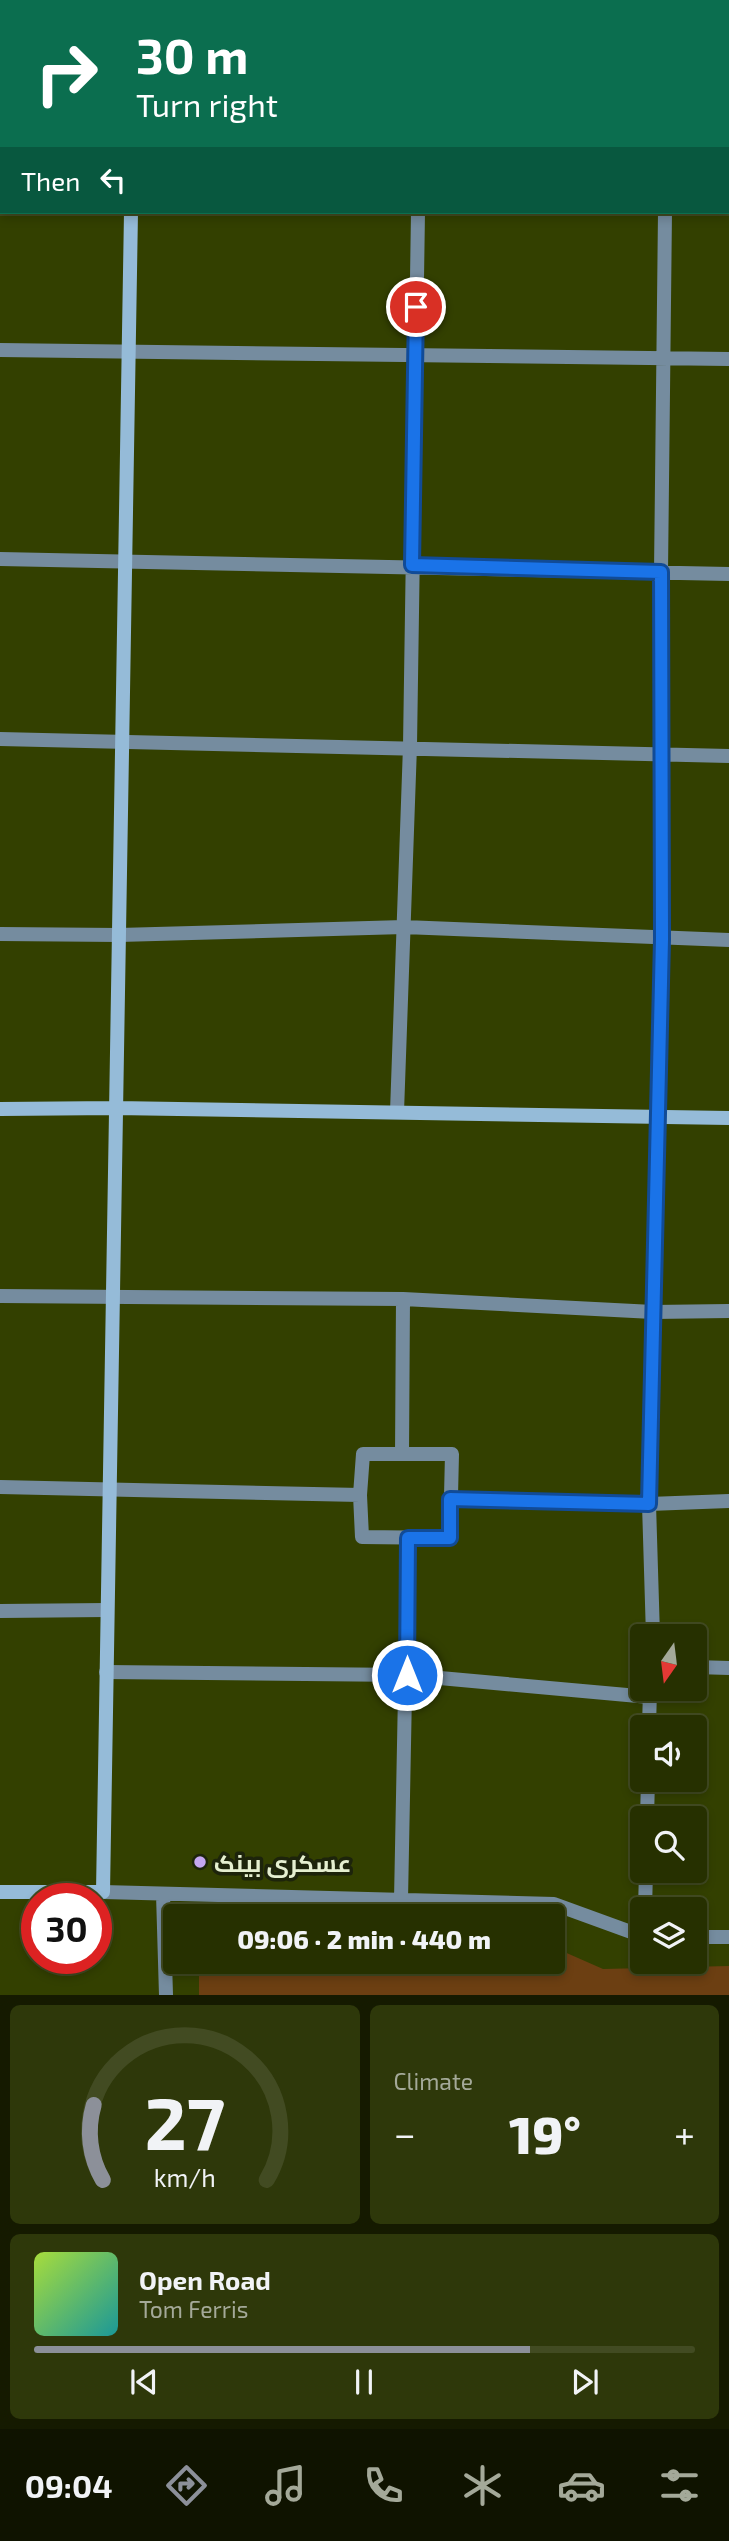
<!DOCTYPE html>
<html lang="en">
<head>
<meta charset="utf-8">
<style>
	body { margin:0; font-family:"Exo 2",Cairo,sans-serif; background:#2e380a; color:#f1f3f6; height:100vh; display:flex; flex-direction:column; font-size:26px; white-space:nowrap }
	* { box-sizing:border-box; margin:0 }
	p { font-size:23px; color:#a4a999 }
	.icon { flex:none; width:38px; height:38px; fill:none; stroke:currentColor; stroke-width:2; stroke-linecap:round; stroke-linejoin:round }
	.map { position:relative; height:1995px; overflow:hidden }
	.panel { display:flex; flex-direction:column; gap:10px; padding:10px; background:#151a00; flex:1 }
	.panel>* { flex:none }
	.banner { position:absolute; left:0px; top:0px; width:730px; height:214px; box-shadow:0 4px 10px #0003,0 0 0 2px #424b22; background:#0b6e4f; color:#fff; overflow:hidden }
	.needle { width:46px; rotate:194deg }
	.controls { position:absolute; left:630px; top:1624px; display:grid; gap:14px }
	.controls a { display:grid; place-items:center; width:77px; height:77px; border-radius:7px; background:#263000; box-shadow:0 4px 10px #0003,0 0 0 2px #424b22; font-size:35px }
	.speed { position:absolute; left:21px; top:1883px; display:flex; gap:14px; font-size:35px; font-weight:700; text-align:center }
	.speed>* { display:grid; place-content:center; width:91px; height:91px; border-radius:50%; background:#263000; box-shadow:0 4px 10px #0003,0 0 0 2px #424b22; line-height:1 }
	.speed .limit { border:10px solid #d22; background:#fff; color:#111 }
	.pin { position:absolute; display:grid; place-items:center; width:60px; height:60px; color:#fff; margin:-30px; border:4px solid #fff; border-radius:50%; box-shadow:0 2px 7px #0007 }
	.me { position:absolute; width:77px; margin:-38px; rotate:0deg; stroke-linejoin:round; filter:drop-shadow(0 0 5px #0008) }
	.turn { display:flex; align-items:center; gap:24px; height:147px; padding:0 21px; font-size:32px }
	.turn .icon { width:91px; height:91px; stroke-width:2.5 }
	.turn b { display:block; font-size:49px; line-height:60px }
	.then { display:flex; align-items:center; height:66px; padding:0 21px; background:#0003; gap:14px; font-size:26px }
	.big { font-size:52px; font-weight:800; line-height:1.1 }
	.panel .card { flex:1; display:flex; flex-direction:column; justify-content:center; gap:10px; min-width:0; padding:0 24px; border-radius:10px; background:#2e380a }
	.panel .dial { align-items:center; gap:0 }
	.dial svg { height:182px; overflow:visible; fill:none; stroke:#424b22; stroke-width:7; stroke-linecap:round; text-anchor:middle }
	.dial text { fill:#f1f3f6; stroke:none }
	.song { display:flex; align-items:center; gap:21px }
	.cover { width:84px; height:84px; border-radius:10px; background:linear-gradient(135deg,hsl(80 70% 55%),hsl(180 70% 35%)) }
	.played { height:7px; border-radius:4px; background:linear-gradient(90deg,#8c9099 75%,#424b22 75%) }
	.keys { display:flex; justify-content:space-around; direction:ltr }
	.heat { display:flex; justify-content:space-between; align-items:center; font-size:38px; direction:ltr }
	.panel .tiles { flex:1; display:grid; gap:10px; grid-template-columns:1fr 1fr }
	.card:last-child { grid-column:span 2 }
	.trip { position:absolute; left:163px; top:1904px; width:402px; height:70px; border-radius:7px; background:#263000; box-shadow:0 4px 10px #0003,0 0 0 2px #424b22; font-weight:800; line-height:70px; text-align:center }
	.tabs { display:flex; height:112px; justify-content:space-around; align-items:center; background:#0f1300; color:#a4a999 }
	.tabs .icon { width:49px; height:49px }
	.tabs .active { color:#8c9099 }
	.tabs b { font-size:32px; color:#f1f3f6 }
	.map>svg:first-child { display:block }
	.green { fill:#6c3f12 }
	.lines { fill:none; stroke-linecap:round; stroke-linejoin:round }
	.street { stroke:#758c9f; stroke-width:14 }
	.secondary { stroke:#95bbd8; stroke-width:14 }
	.route-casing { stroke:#114b97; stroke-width:18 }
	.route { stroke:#1a73e8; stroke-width:12 }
	.poi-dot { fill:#c4a7f1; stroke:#1d240b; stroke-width:2.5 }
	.labels { text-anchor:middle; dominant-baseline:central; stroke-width:7; stroke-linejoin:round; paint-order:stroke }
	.poi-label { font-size:24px; font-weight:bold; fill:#e5efd0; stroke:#1d240b; text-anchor:start }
</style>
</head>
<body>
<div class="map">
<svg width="729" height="1995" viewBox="0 0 729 1995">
	<rect width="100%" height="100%" fill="#334000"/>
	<path class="green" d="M553 1947 603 1969 729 1966V1995H199V1962H553Z"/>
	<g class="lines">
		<path class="street" d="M421 2V0
			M671 2V0
			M0 154H2
			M0 350 729 359
			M0 559 729 574
			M0 739 729 756
			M0 934 119 935 404 927 729 940
			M397 1112 410 746 418 212
			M0 1296 403 1299 653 1312 729 1311
			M402 1454 403 1299
			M0 1487 360 1495 362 1537 450 1538 452 1454H363L360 1495
			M450 1499 649 1504 729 1501
			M0 1611 107 1610
			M653 1636 649 1504 662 939 661 572 665 212
			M695 1667 729 1668
			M106 1672 407 1675 649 1697
			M649 1727 650 1690
			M647 1818 648 1780
			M103 1892 554 1904 642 1936
			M163 1894 166 1995
			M401 1900 408 1538
			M645 1909 646 1871
			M695 1937H729"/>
		<path class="secondary" d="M134 2V0
			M0 1109 116 1108 729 1118
			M0 1892H103L131 212"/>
	</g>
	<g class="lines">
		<g class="route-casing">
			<path id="route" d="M407 1675 408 1538H450V1499L649 1504 662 939 661 572 412 565 416 307"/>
		</g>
		<use href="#route" class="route"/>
	</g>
	<circle class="poi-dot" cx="200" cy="1862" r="7"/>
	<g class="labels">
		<g class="poi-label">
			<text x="214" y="1862">عسکری بینک</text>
		</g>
	</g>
</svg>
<div class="controls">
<a><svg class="needle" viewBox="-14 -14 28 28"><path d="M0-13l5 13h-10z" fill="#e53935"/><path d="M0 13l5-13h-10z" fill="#a4a999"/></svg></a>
<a><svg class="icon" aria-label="sound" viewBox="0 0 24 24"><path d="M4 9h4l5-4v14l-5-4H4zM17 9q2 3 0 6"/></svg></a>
<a><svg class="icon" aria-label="search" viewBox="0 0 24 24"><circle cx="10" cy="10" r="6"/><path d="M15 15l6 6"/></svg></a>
<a><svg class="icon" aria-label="layers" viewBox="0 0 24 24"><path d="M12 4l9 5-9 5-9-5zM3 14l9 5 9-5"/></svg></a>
</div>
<div class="speed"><div class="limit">30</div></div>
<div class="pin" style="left:416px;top:307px;background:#d93025"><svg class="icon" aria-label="arrive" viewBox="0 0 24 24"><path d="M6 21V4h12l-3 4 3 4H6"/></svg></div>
<svg class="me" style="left:407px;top:1675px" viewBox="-20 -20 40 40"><circle r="17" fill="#1a73e8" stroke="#fff" stroke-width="3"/><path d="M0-11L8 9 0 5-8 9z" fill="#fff"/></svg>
<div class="trip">09:06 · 2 min · 440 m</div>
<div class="banner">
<div class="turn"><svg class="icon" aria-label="right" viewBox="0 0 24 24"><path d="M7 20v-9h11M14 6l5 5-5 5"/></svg><div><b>30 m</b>Turn right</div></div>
<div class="then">Then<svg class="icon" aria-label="left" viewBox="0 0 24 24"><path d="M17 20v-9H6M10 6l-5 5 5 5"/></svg></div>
</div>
</div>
<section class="panel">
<div class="tiles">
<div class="card dial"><svg viewBox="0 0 100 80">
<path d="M14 69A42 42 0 1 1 86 69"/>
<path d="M14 69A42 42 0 0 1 10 36" stroke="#8c9099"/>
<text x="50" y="56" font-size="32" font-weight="700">27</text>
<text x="50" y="72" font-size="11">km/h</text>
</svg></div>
<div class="card"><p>Climate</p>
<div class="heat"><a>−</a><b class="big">19°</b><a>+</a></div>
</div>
<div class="card">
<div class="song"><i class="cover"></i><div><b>Open Road</b><p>Tom Ferris</p></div></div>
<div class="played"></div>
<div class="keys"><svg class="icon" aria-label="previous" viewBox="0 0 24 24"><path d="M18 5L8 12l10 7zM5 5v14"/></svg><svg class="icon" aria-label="pause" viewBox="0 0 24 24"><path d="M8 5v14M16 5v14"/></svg><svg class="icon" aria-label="next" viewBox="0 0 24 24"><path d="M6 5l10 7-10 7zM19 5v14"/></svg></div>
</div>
</div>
</section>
<nav class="tabs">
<b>09:04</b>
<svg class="icon active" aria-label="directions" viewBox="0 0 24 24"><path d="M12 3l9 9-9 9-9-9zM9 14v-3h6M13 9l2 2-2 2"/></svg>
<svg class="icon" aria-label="music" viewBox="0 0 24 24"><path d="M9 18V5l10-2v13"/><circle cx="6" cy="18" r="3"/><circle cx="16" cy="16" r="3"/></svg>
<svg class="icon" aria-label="phone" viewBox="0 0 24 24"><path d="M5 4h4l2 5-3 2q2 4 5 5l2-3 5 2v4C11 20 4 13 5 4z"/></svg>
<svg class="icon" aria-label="climate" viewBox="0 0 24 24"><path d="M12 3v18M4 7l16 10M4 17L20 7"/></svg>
<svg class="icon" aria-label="car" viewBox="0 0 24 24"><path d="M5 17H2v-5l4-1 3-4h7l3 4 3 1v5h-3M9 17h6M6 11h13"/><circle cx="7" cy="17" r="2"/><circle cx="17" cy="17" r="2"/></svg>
<svg class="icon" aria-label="filters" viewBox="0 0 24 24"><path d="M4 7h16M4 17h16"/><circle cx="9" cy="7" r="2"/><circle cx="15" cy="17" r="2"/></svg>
</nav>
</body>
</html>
